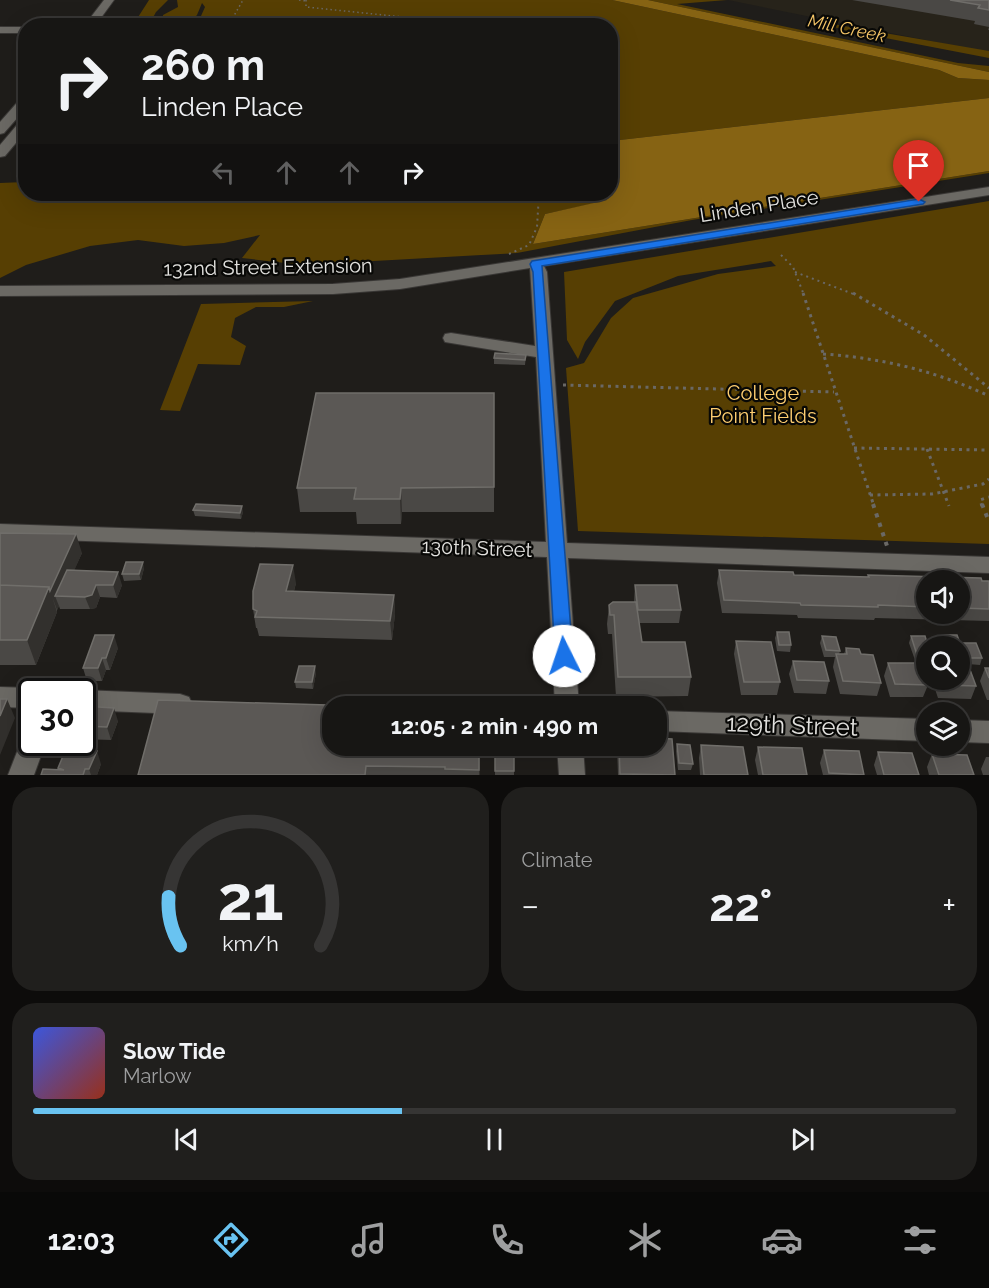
<!DOCTYPE html>
<html lang="en">
<head>
<meta charset="utf-8">
<style>
	body { margin:0; font-family:Raleway,sans-serif; background:#201f1d; color:#f1f3f6; height:100vh; display:flex; flex-direction:column; font-size:22px; white-space:nowrap }
	* { box-sizing:border-box; margin:0 }
	p { font-size:20px; color:#9e9fa0 }
	.icon { flex:none; width:33px; height:33px; fill:none; stroke:currentColor; stroke-width:2; stroke-linecap:round; stroke-linejoin:round }
	.map { position:relative; height:775px; overflow:hidden }
	.panel { display:flex; flex-direction:column; gap:12px; padding:12px; background:#0d0c0b; flex:1 }
	.panel>* { flex:none }
	.guide { position:absolute; left:18px; top:18px; width:600px; height:183px; border-radius:24px; box-shadow:0 6px 24px #0002,0 0 0 2px #363534; background:#171614; color:#f1f3f6; overflow:hidden }
	.buttons { position:absolute; left:916px; top:570px; display:grid; gap:12px }
	.buttons a { display:grid; place-items:center; width:54px; height:54px; border-radius:50%; background:#171614; box-shadow:0 6px 24px #0002,0 0 0 2px #363534; font-size:30px }
	.speed { position:absolute; left:18px; top:678px; display:flex; gap:12px; font-size:30px; font-weight:700; text-align:center }
	.speed>* { display:grid; place-content:center; width:78px; height:78px; border-radius:50%; background:#171614; box-shadow:0 6px 24px #0002,0 0 0 2px #363534; line-height:1 }
	.speed .limit { border:3px solid #111; border-radius:9px; background:#fff; color:#111 }
	.pin { position:absolute; display:grid; place-items:center; width:51px; height:51px; color:#fff; margin:-62px -26px; border-radius:50% 50% 50% 0; rotate:-45deg; box-shadow:0 0 6px #0007 }
	.pin .icon { rotate:45deg }
	.me { position:absolute; width:66px; margin:-33px; rotate:356deg; stroke-linejoin:round; filter:drop-shadow(0 0 4px #0008) }
	.turn { display:flex; align-items:center; gap:21px; height:126px; padding:0 24px; font-size:27px }
	.turn .icon { width:78px; height:78px; stroke-width:2.5 }
	.turn b { display:block; font-size:42px; line-height:51px }
	.lanes { display:flex; align-items:center; height:57px; padding:0 24px; background:#0003; justify-content:center; gap:30px; direction:ltr }
	.lanes .off { opacity:.35 }
	.big { font-size:45px; font-weight:700; line-height:1.1 }
	.panel .widget { flex:1; display:flex; flex-direction:column; justify-content:center; gap:9px; min-width:0; padding:0 21px; border-radius:24px; background:#201f1d }
	.panel .dial { align-items:center; gap:0 }
	.dial svg { height:156px; overflow:visible; fill:none; stroke:#363534; stroke-width:7; stroke-linecap:round; text-anchor:middle }
	.dial text { fill:#f1f3f6; stroke:none }
	.song { display:flex; align-items:center; gap:18px }
	.cover { width:72px; height:72px; border-radius:9px; background:linear-gradient(135deg,hsl(230 70% 55%),hsl(10 70% 35%)) }
	.played { height:6px; border-radius:3px; background:linear-gradient(90deg,#69c3f1 40%,#363534 40%) }
	.keys { display:flex; justify-content:space-around; direction:ltr }
	.heat { display:flex; justify-content:space-between; align-items:center; font-size:33px; direction:ltr }
	.panel .tiles { flex:1; display:grid; gap:12px; grid-template-columns:1fr 1fr }
	.widget:last-child { grid-column:span 2 }
	.trip { position:absolute; left:322px; top:696px; width:345px; height:60px; border-radius:24px; background:#171614; box-shadow:0 6px 24px #0002,0 0 0 2px #363534; font-weight:700; line-height:60px; text-align:center }
	.menu { display:flex; height:96px; justify-content:space-around; align-items:center; background:#090908; color:#9e9fa0 }
	.menu .icon { width:42px; height:42px }
	.menu .selected { color:#69c3f1 }
	.menu b { font-size:27px; color:#f1f3f6 }
	.map>svg:first-child { display:block }
	.built { fill:#27231a }
	.green { fill:#573f03 }
	.water { fill:#866313 }
	.lines { fill:none; stroke-linecap:round; stroke-linejoin:round }
	.minor-casing { stroke:#393735; stroke-width:2 }
	.path-far3 { stroke:#6a6865; stroke-width:1.5; stroke-dasharray:1.5 3; stroke-linecap:butt }
	.path-far2 { stroke:#6a6865; stroke-width:2; stroke-dasharray:2 4; stroke-linecap:butt }
	.path-far1 { stroke:#6a6865; stroke-width:3; stroke-dasharray:3 4.5; stroke-linecap:butt }
	.path { stroke:#6a6865; stroke-width:4; stroke-dasharray:4 6; stroke-linecap:butt }
	.minor { fill:#6b6964; fill-rule:evenodd }
	.wall { fill:#4a4845; fill-rule:evenodd }
	.shaded-wall { fill:#32302d }
	.building { fill:#5b5855; stroke:#706e6a; stroke-width:1.5 }
	.route { fill:#1a73e8; stroke:#114b97; stroke-width:1.5 }
	.labels { text-anchor:middle; dominant-baseline:central; stroke-width:4.5; stroke-linejoin:round; paint-order:stroke }
	.far-water-label { font-size:18px; font-style:italic; fill:#f6c668; stroke:#080806 }
	.street-label { font-size:20px; fill:#e2e1de; stroke:#080806 }
	.park-label { font-size:20px; fill:#fece70; stroke:#080806 }
	.near-street-label { font-size:24px; fill:#e2e1de; stroke:#080806 }
</style>
</head>
<body>
<div class="map">
<svg width="989" height="775" viewBox="0 0 989 775">
	<rect width="100%" height="100%" fill="#1f1d1a"/>
	<path class="built" d="M728 0H989V51L985 52Z"/>
	<path class="green" d="M149 0H168L156 12 149 25H133Z
		M177 0H612L939 70 958 78 989 80V98L611 141 610 26 197 25 205 7 202 3 197 15 188 25 162 26 163 15 178 7Z
		M648 0H727L677 4 958 63 989 66V72Z
		M815 21 989 51V58L844 30Z
		M989 171V173L692 220 517 253 303 265 242 258 260 235 224 243 184 246 138 240 90 246 26 265 0 278V183L25 182 26 194H604L607 197V200L601 202 545 214 533 244Z
		M989 201V544L578 531 566 368 584 363 611 318 633 298 718 274 776 266 771 261 678 276 615 301 585 342 578 359 567 340 564 272Z
		M313 301 284 307H256L235 318 231 337 246 346 240 365 198 364 180 411 160 410 201 304Z"/>
	<path class="water" d="M612 0H648L989 72V80L958 78 939 70Z
		M989 98V171L533 244 545 214 607 200 604 194H610L611 141Z"/>
	<g class="lines">
		<g class="minor-casing">
			<path id="minor" d="M104 0H114L95 26H84Z
				M0 27H26V33H0Z
				M22 97H26V108L4 133 0 134V122Z
				M26 118V131L5 156 0 157V145L22 119Z
				M989 187V195L544 266 547 272 567 543 989 557V573L568 558 579 706H555L547 557 0 538V524L546 542 536 357 451 343 445 342 443 338 445 334 451 333 535 346 530 268 400 289 333 294 0 296V286L333 284 400 279Z
				M0 687 32 688 41 692H32V708L0 707Z
				M82 690 180 694 189 697 192 704 189 711 180 714 82 710V692H77Z
				M657 711 927 719V741L657 731Z
				M960 720 989 721V743L960 742Z
				M32 732V742H46L34 775H8L24 734Z
				M557 746H583L585 775H559Z"/>
		</g>
		<path class="path-far3" d="M299 0 306 1
			M306 0V7L403 17 424 26
			M70 22 75 26
			M228 26 243 0"/>
		<path class="path-far2" d="M509 254 529 245 537 227 539 194
			M781 255 793 267 804 295
			M795 272 856 295"/>
		<path class="path-far1" d="M803 293 874 506
			M853 293 924 335 989 388
			M823 354C882 358 936 371 989 396
			M563 385 834 392
			M854 448 989 450
			M927 449 949 506
			M870 495 932 494 983 484 989 479
			M982 506 980 500 989 497"/>
		<path class="path" d="M873 504 887 546
			M982 504 989 522"/>
		<use href="#minor" class="minor"/>
	</g>
	<path class="wall" d="M852 0H989V30H988L989 27 974 24 975 21Z
		M526 355 525 365 494 364V358Z
		M494 393V512H402L401 524H357L356 512H300L297 488Z
		M193 510 243 512 241 519 195 516Z
		M0 533 82 553 74 570 122 585 117 598 100 597 96 608 90 609H60L59 606 57 610V612L36 665H0Z
		M144 568 141 580 124 581 122 574Z
		M719 570 794 575 867 577 868 575 989 581V623V621L875 618 874 620 798 618 797 615 722 613 717 583ZM927 580H960V614H927Z
		M296 583 294 591 394 595 395 614 392 640 259 636 257 628H256L253 609Z
		M635 585 681 610 679 623H639L642 642 691 677 688 696 616 697 612 634H608L607 624 609 605 634 602Z
		M777 632 791 645 790 652 777 651 775 638Z
		M944 635 961 647 963 643 982 658 980 665 968 664 976 686 971 699 938 698 932 680H960L964 659 962 653 960 657V646H943L941 641Z
		M822 636 840 651 839 654H844L846 648 861 654 881 683 877 696 840 694 833 667 835 657H824L820 643Z
		M911 636 927 646V665H921L928 685 923 697H890L884 676 888 663H916L909 643Z
		M736 641 780 682 777 695H741L734 654Z
		M118 648 110 670H106L102 681H87L83 668Z
		M793 661 829 681 826 694 794 693 789 674Z
		M985 668H989V700H987L980 681Z
		M316 673 313 689 296 688 295 682Z
		M82 706 118 721 111 740 82 739Z
		M677 744 693 764 691 770H678L676 751Z
		M701 745 748 775H700L699 758Z
		M480 746V775H138Z
		M504 746H541V757H514V775H495V752H504Z
		M617 746H657L675 775H618Z
		M758 747 807 775H758L755 760Z
		M824 750 859 751 864 775H823L820 763Z
		M878 752 919 775H877L874 765Z
		M932 754 974 775H929L927 767Z
		M986 757H989V775H983L981 769Z
		M101 764 97 775H41L59 770 58 768Z"/>
	<path class="shaded-wall" d="M401 488 402 512 401 524 400 499Z
		M242 506 243 512 241 519 240 513Z
		M76 534 82 553 63 596H55L59 606 57 610 50 591Z
		M143 562 144 568 141 580 139 574Z
		M293 565 296 583 289 610 286 591Z
		M118 572 122 585 117 598 113 585Z
		M96 585 100 597 96 608 90 609 85 597Z
		M49 587 57 612 36 665 27 640Z
		M394 595 395 614 392 640 390 621Z
		M114 635 118 648 110 670 106 658Z
		M102 658 106 670 102 681 98 668Z
		M315 666 316 673 313 689 312 682Z
		M7 699 15 718 0 755V716Z
		M114 708 118 721 111 740 107 727Z
		M479 746H480V775H479Z
		M97 751 101 764 97 775H91L89 769Z"/>
	<path class="building" d="M950 0H989V10L978 8 980 5Z
		M495 353 526 355 525 360 494 358Z
		M316 393H494V487L401 488 400 499H354L356 488H297Z
		M196 504 242 506 240 513 193 510Z
		M0 533 76 534 50 591 49 587 0 585Z
		M126 562H143L139 574H122Z
		M260 564 293 565 286 591 394 595 390 621 255 617 257 611 253 609V591Z
		M67 570 118 572 113 585H96L92 595 85 597 55 596Z
		M719 570 793 572 794 575 869 577 868 575 981 578 982 581H989V609L960 608V580H927V607L878 605V607L801 605 800 603 724 600Z
		M0 585 49 587 27 640H0Z
		M635 585H677L681 610H638Z
		M613 602H636L642 642H685L691 677H618L614 615H610L609 605Z
		M777 632H789L791 645H779Z
		M95 635H114L106 658H102L98 668H83Z
		M944 635H957L963 651 960 650V646H948Z
		M822 636 836 637 840 651 826 650Z
		M911 636H925L928 646H927V659L918 658Z
		M736 641 771 642 780 682H744Z
		M963 643H976L982 658H969Z
		M846 648 859 649 861 654 873 655 881 683 843 681 836 654H847Z
		M960 659H966L976 686 943 685 941 680H960Z
		M793 661 824 662 829 681 797 680Z
		M888 663H920L928 685 895 684Z
		M299 666H315L312 682H295Z
		M985 668H989V678Z
		M0 699H7L0 716Z
		M158 700 361 706H333V746H479V770L445 769V767L366 766 365 775H138Z
		M82 706 114 708 107 727 82 726Z
		M657 738 672 739 675 775 620 774 619 746H657Z
		M677 744 690 745 693 764 679 763Z
		M701 745 743 747 748 775H704Z
		M758 747 802 748 807 775H763Z
		M66 749 97 751 89 769H85L83 775H41L43 769 64 770 58 768Z
		M824 750 859 751 864 775 829 773Z
		M495 752 514 753V771H495Z
		M878 752 912 753 919 775H884Z
		M932 754 967 755 974 775H939Z"/>
	<path class="route" d="M919 199 925 202 923 204 542 266 573 656 570 661 564 663 557 661 555 656 533 272 530 264 532 261Z"/>
	<g class="labels">
		<g class="far-water-label">
			<text transform="translate(847 28) rotate(12)">Mill Creek</text>
		</g>
		<g class="street-label">
			<text transform="translate(759 206) rotate(-9)">Linden Place</text>
			<text transform="translate(268 267) rotate(-1)">132nd Street Extension</text>
			<text transform="translate(477 548) rotate(2)">130th Street</text>
		</g>
		<g class="park-label">
			<text x="763" y="393">College<tspan x="763" dy="23">Point Fields</tspan></text>
		</g>
		<g class="near-street-label">
			<text transform="translate(792 725) rotate(2)">129th Street</text>
		</g>
	</g>
</svg>
<div class="buttons">
<a><svg class="icon" aria-label="sound" viewBox="0 0 24 24"><path d="M4 9h4l5-4v14l-5-4H4zM17 9q2 3 0 6"/></svg></a>
<a><svg class="icon" aria-label="search" viewBox="0 0 24 24"><circle cx="10" cy="10" r="6"/><path d="M15 15l6 6"/></svg></a>
<a><svg class="icon" aria-label="layers" viewBox="0 0 24 24"><path d="M12 4l9 5-9 5-9-5zM3 14l9 5 9-5"/></svg></a>
</div>
<div class="speed"><div class="limit">30</div></div>
<div class="pin" style="left:919px;top:202px;background:#d93025"><svg class="icon" aria-label="arrive" viewBox="0 0 24 24"><path d="M6 21V4h12l-3 4 3 4H6"/></svg></div>
<svg class="me" style="left:564px;top:656px" viewBox="-20 -20 40 40"><circle r="19" fill="#fff"/><path d="M0-13L10 11 0 6-10 11z" fill="#1a73e8"/></svg>
<div class="trip">12:05 · 2 min · 490 m</div>
<div class="guide">
<div class="turn"><svg class="icon" aria-label="right" viewBox="0 0 24 24"><path d="M7 20v-9h11M14 6l5 5-5 5"/></svg><div><b>260 m</b>Linden Place</div></div>
<div class="lanes"><svg class="icon off" aria-label="left" viewBox="0 0 24 24"><path d="M17 20v-9H6M10 6l-5 5 5 5"/></svg><svg class="icon off" aria-label="ahead" viewBox="0 0 24 24"><path d="M12 20V5M6 11l6-6 6 6"/></svg><svg class="icon off" aria-label="ahead" viewBox="0 0 24 24"><path d="M12 20V5M6 11l6-6 6 6"/></svg><svg class="icon" aria-label="right" viewBox="0 0 24 24"><path d="M7 20v-9h11M14 6l5 5-5 5"/></svg></div>
</div>
</div>
<section class="panel">
<div class="tiles">
<div class="widget dial"><svg viewBox="0 0 100 80">
<path d="M14 69A42 42 0 1 1 86 69"/>
<path d="M14 69A42 42 0 0 1 8 44" stroke="#69c3f1"/>
<text x="50" y="56" font-size="32" font-weight="700">21</text>
<text x="50" y="72" font-size="11">km/h</text>
</svg></div>
<div class="widget"><p>Climate</p>
<div class="heat"><a>−</a><b class="big">22°</b><a>+</a></div>
</div>
<div class="widget">
<div class="song"><i class="cover"></i><div><b>Slow Tide</b><p>Marlow</p></div></div>
<div class="played"></div>
<div class="keys"><svg class="icon" aria-label="previous" viewBox="0 0 24 24"><path d="M18 5L8 12l10 7zM5 5v14"/></svg><svg class="icon" aria-label="pause" viewBox="0 0 24 24"><path d="M8 5v14M16 5v14"/></svg><svg class="icon" aria-label="next" viewBox="0 0 24 24"><path d="M6 5l10 7-10 7zM19 5v14"/></svg></div>
</div>
</div>
</section>
<nav class="menu">
<b>12:03</b>
<svg class="icon selected" aria-label="directions" viewBox="0 0 24 24"><path d="M12 3l9 9-9 9-9-9zM9 14v-3h6M13 9l2 2-2 2"/></svg>
<svg class="icon" aria-label="music" viewBox="0 0 24 24"><path d="M9 18V5l10-2v13"/><circle cx="6" cy="18" r="3"/><circle cx="16" cy="16" r="3"/></svg>
<svg class="icon" aria-label="phone" viewBox="0 0 24 24"><path d="M5 4h4l2 5-3 2q2 4 5 5l2-3 5 2v4C11 20 4 13 5 4z"/></svg>
<svg class="icon" aria-label="climate" viewBox="0 0 24 24"><path d="M12 3v18M4 7l16 10M4 17L20 7"/></svg>
<svg class="icon" aria-label="car" viewBox="0 0 24 24"><path d="M5 17H2v-5l4-1 3-4h7l3 4 3 1v5h-3M9 17h6M6 11h13"/><circle cx="7" cy="17" r="2"/><circle cx="17" cy="17" r="2"/></svg>
<svg class="icon" aria-label="filters" viewBox="0 0 24 24"><path d="M4 7h16M4 17h16"/><circle cx="9" cy="7" r="2"/><circle cx="15" cy="17" r="2"/></svg>
</nav>
</body>
</html>
